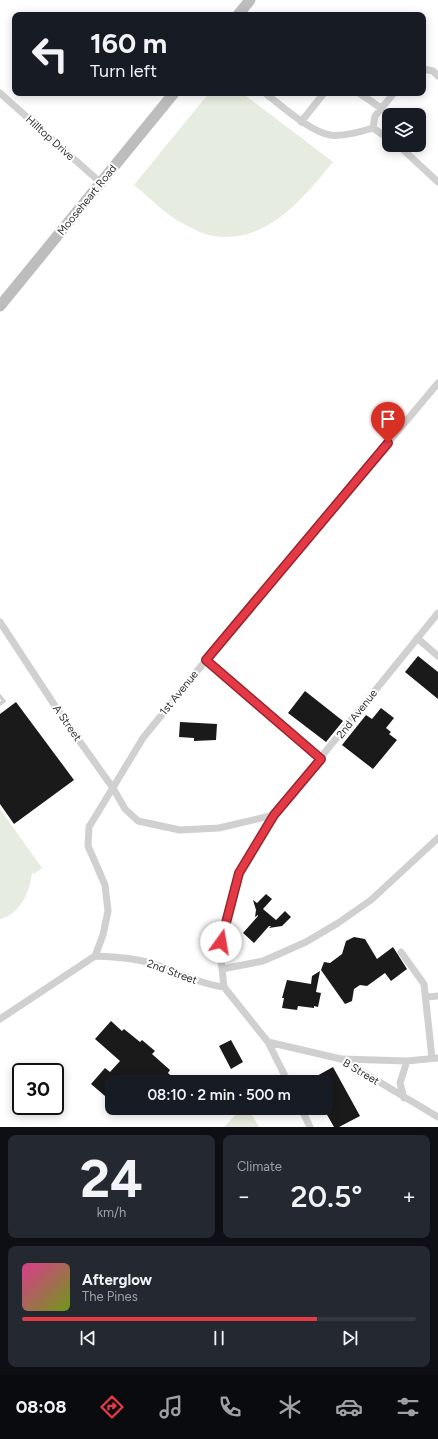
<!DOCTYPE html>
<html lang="en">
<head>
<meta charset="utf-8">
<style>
	body { margin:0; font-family:Figtree,sans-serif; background:#242831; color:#f1f3f6; height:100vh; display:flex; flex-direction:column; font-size:15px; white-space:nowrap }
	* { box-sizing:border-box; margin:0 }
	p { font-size:13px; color:#9ea1a6 }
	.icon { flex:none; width:22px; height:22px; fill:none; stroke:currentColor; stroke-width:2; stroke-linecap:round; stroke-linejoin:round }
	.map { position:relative; height:1127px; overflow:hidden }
	.panel { display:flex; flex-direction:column; gap:8px; padding:8px; background:#0d0f14; flex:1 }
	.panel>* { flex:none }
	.hud { position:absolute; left:12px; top:12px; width:414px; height:84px; border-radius:8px; box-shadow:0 2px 10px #0003; background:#171b24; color:#f1f3f6; overflow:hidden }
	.controls { position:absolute; left:382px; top:108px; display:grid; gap:8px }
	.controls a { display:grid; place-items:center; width:44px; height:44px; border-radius:8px; background:#171b24; box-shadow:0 2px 10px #0003; font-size:20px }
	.speed { position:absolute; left:12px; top:1063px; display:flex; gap:8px; font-size:20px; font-weight:700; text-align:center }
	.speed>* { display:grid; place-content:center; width:52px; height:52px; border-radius:50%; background:#171b24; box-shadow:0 2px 10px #0003; line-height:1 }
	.speed .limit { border:2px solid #111; border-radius:6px; background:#fff; color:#111 }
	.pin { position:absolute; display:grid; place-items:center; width:34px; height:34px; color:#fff; margin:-41px -17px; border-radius:50% 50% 50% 0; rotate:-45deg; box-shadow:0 0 4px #0007 }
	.pin .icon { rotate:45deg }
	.me { position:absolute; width:44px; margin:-22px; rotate:13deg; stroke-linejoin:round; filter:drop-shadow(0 0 3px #0008) }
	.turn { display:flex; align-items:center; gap:14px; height:84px; padding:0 12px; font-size:18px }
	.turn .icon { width:52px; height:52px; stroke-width:2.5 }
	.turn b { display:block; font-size:28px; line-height:34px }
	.big { font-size:30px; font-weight:600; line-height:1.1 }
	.panel .card { flex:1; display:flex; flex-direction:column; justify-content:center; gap:6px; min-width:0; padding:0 14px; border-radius:8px; background:#242831 }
	.panel .dial { align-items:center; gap:0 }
	.dial b { font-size:52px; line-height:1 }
	.song { display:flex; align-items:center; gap:12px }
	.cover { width:48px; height:48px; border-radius:6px; background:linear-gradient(135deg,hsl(330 70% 55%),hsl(80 70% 35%)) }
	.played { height:4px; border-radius:2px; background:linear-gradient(90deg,#e63946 75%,#363941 75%) }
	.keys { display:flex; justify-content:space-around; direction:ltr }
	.heat { display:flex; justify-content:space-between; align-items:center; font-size:22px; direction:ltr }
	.panel .tiles { flex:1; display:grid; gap:8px; grid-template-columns:1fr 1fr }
	.card:last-child { grid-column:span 2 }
	.trip { position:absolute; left:105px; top:1075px; width:228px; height:40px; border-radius:8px; background:#171b24; box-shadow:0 2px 10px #0003; font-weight:600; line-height:40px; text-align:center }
	.tab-bar { display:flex; height:64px; justify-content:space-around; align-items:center; background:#090b0e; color:#9ea1a6 }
	.tab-bar .icon { width:28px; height:28px }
	.tab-bar .current { color:#e63946 }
	.tab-bar b { font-size:18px; color:#f1f3f6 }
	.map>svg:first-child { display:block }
	.green { fill:#e6ecdf }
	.building { fill:#1a1a1a }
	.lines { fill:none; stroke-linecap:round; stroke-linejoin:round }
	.service { stroke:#d0d0d0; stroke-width:3.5 }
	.minor { stroke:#d0d0d0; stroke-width:7 }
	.secondary { stroke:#bdbdbd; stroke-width:11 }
	.route-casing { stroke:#96252e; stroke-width:10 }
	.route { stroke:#e63946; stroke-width:7 }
	.labels { text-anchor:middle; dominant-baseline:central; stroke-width:4; stroke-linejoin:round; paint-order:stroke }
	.street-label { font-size:11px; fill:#333; stroke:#fff }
</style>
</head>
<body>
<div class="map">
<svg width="438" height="1127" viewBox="0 0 438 1127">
	<rect width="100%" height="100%" fill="#fff"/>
	<path class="green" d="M209 93H242L333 162C303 199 266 244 214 236 203 235 190 227 180 222 164 213 149 197 134 185Z
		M0 809 42 868 34 874 32 872C30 891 21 914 0 919Z
		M242 1108H248L259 1127H224Z"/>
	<path class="building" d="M418 656 438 672V699L405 672Z
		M305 691 343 721 326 742 288 713Z
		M16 702 74 780 14 824 0 804V714Z
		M381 708 394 718 386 728 391 732 389 734 397 740 373 769 342 745 366 715 372 719Z
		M180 722 217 724 216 740 194 741V738L179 737Z
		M266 894 272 899 263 909 276 920 285 911 291 917 282 926 269 928 271 926H269L254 943 243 933 258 916V915L255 917 256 910 253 900 257 903Z
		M354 937 365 939 377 959 393 947 407 969 391 981 385 973 367 986 360 985 354 989 352 1001 345 1004 321 970 324 962 330 963 342 954 346 941Z
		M320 971 316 992 321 993 318 1007 314 1006V1008L298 1006 297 1010 282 1008 284 998H282L287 980 311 984 312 976Z
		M111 1021 122 1031 124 1029 140 1042 142 1040 155 1051 152 1054 170 1070 168 1073 178 1082H112V1102L91 1084 105 1068 110 1072 120 1061 95 1039Z
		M231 1040 243 1062 231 1069 219 1046Z
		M333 1067 360 1116 339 1127H334L326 1113 328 1112 326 1109V1082H306Z"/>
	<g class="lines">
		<path class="service" d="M0 696 4 701 0 704"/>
		<path class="minor" d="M423 69 433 71 438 76
			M0 93 101 183
			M265 93C282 106 309 131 330 135 343 137 360 132 373 128
			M359 93 381 108
			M301 122 324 93
			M373 128 375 116 394 93
			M373 128 389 139
			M398 145 438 182
			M0 622 63 718 113 788 125 809 138 821 180 830 219 828 274 815
			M417 638 438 656
			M206 660 321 759
			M401 952 424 984 432 1058
			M95 956 103 935 108 911 105 885 88 846 89 827 143 738 206 660 438 383
			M95 956C116 957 137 958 157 965 179 973 200 984 224 987
			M222 969 263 961 306 942 338 923 371 900 438 838
			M224 987 220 950 239 873 274 815 438 613
			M224 987 268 1042 288 1082
			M427 997 438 996
			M0 1019 95 956
			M268 1042 341 1059 438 1117
			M342 1059 407 1061 438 1058
			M404 1098 400 1083 407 1061
			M301 1108 310 1127"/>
		<path class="secondary" d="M238 15 250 0
			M0 306 174 93"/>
	</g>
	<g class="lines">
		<g class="route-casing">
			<path id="route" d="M221 942 239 873 274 815 321 759 206 660 388 443"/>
		</g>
		<use href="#route" class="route"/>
	</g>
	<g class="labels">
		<g class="street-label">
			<text transform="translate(50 138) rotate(42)">Hilltop Drive</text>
			<text transform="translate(87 200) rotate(-51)">Mooseheart Road</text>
			<text transform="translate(179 693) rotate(-51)">1st Avenue</text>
			<text transform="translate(357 714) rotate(-52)">2nd Avenue</text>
			<text transform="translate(67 723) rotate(55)">A Street</text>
			<text transform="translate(172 972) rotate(20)">2nd Street</text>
			<text transform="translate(361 1072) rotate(31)">B Street</text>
		</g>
	</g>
</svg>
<div class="controls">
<a><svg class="icon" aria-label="layers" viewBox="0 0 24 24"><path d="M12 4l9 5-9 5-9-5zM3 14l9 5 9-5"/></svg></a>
</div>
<div class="speed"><div class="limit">30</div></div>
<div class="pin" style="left:388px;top:443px;background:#d93025"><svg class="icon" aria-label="arrive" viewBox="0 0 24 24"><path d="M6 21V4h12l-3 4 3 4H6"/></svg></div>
<svg class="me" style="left:221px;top:942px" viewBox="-20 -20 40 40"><circle r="19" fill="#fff"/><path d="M0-13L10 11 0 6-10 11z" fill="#e63946"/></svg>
<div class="trip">08:10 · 2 min · 500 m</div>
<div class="hud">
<div class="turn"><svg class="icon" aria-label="left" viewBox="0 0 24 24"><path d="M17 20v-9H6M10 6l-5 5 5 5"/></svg><div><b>160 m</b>Turn left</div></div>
</div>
</div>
<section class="panel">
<div class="tiles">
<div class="card dial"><b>24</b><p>km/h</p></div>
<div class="card"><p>Climate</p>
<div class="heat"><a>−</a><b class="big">20.5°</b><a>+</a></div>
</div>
<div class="card">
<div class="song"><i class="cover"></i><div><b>Afterglow</b><p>The Pines</p></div></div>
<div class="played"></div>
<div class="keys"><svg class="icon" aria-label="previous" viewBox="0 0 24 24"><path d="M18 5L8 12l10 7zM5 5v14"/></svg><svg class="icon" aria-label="pause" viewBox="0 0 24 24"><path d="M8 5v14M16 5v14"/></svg><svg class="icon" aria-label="next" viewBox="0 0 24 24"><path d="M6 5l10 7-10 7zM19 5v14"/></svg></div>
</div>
</div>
</section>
<nav class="tab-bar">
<b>08:08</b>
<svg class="icon current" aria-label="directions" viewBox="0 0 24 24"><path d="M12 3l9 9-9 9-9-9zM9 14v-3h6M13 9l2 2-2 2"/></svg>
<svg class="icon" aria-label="music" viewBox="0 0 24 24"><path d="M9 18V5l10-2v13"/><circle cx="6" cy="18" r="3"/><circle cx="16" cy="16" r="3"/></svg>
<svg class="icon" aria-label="phone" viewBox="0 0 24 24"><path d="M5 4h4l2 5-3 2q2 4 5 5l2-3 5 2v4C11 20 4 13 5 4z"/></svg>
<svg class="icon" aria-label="climate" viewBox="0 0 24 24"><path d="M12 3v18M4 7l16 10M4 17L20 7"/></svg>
<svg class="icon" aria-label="car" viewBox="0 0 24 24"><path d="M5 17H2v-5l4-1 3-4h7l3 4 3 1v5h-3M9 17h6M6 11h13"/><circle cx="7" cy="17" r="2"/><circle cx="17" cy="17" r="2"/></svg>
<svg class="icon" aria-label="filters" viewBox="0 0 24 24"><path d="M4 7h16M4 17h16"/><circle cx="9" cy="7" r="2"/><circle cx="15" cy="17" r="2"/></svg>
</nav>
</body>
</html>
